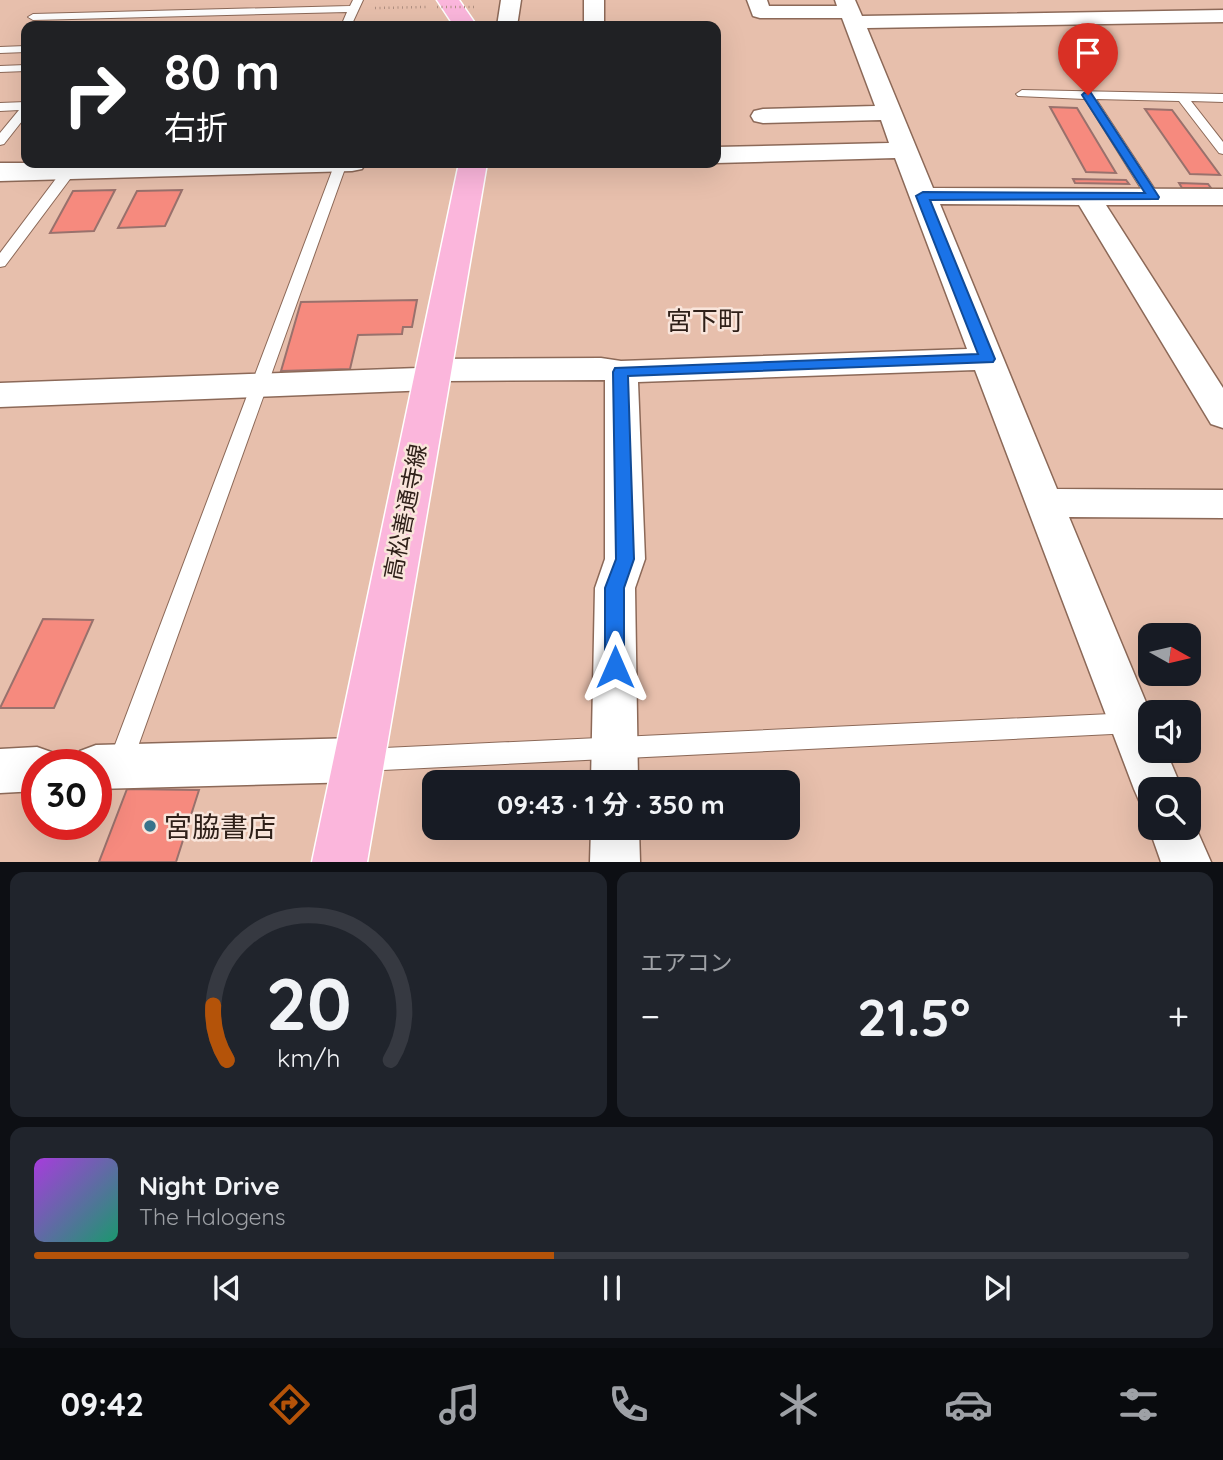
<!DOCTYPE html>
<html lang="ja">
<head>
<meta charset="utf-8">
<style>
	body { margin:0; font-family:Quicksand,"Noto Sans JP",sans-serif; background:#20242c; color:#f1f3f6; height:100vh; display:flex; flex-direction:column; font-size:26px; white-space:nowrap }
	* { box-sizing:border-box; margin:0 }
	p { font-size:23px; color:#9ea1a6 }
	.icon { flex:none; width:38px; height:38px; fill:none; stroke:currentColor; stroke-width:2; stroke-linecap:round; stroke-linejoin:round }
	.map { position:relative; height:862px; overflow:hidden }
	.details { display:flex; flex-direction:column; gap:10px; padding:10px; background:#0d0f14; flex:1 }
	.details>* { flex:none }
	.top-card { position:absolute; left:21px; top:21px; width:700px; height:147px; border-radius:14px; box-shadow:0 7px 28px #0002; background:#202124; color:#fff; overflow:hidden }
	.needle { width:46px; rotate:98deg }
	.buttons { position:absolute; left:1138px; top:623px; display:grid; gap:14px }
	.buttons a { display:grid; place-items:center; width:63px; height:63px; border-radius:14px; background:#171b24; box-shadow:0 7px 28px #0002; font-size:35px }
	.speed { position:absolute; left:21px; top:749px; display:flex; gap:14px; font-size:35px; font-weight:700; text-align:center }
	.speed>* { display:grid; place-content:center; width:91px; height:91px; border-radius:50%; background:#171b24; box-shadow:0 7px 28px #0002; line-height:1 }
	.speed .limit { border:10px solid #d22; background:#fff; color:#111 }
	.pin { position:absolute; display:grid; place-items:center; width:60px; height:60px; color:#fff; margin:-72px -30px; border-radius:50% 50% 50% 0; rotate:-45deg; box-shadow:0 0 7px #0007 }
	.pin .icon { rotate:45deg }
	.me { position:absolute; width:77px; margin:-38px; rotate:0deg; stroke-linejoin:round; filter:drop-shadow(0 0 5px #0008) }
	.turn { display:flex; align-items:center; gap:24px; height:147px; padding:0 28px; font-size:32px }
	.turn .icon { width:91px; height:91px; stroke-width:2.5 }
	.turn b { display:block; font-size:49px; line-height:60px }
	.big { font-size:52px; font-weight:700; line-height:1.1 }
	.details .widget { flex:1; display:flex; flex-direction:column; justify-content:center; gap:10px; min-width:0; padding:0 24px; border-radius:14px; background:#20242c }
	.details .dial { align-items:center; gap:0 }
	.dial svg { height:182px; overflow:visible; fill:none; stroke:#363941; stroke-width:7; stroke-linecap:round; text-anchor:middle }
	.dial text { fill:#f1f3f6; stroke:none }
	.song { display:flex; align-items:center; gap:21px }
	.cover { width:84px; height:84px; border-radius:10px; background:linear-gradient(135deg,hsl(280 70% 55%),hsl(160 70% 35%)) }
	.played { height:7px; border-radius:4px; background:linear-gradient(90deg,#b45309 45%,#363941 45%) }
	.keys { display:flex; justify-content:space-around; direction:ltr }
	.heat { display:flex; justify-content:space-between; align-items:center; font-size:38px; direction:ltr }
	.details .tiles { flex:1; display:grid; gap:10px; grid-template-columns:1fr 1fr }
	.widget:last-child { grid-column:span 2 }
	.trip { position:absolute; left:422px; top:770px; width:378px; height:70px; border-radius:14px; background:#171b24; box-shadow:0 7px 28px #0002; font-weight:700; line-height:70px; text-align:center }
	.dock { display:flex; height:112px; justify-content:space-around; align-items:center; background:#090b0e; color:#9ea1a6 }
	.dock .icon { width:49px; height:49px }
	.dock .selected { color:#b45309 }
	.dock b { font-size:32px; color:#f1f3f6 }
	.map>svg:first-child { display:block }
	.building { fill:#f68a7e; stroke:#99716c; stroke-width:2 }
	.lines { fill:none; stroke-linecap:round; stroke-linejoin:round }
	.service-casing { stroke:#8c6958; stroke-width:2 }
	.minor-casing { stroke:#8c6958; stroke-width:3 }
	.tertiary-casing { stroke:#8c6958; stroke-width:3 }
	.primary-casing { stroke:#fff; stroke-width:3 }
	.path { stroke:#af8f80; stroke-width:2.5; stroke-dasharray:1 3.5; stroke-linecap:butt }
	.service { fill:#fff; fill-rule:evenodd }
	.minor { fill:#fff; fill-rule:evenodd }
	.tertiary { fill:#fff; fill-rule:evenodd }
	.primary { fill:#fbb6dc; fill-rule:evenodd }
	.path-bridge { stroke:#af8f80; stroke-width:2.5; stroke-dasharray:1 3.5; stroke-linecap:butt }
	.route { fill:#1a73e8; stroke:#114b97; stroke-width:2 }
	.poi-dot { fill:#38738b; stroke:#f9e5db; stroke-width:2.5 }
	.labels { text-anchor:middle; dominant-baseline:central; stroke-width:5; stroke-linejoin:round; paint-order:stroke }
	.street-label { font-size:23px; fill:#2f2019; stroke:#f9e5db }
	.quarter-label { font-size:26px; fill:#2f2019; stroke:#f9e5db }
	.near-poi-label { font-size:28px; fill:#2f2019; stroke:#f9e5db; text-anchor:start }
</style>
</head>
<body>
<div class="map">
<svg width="1223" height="862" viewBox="0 0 1223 862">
	<rect width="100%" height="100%" fill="#e7bfac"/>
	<path class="building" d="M1050 107 1077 108 1116 173 1086 172Z
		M1145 109 1172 110 1220 175 1190 174Z
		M1073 179 1126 180 1129 184 1075 183Z
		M1179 183 1208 184 1211 188H1182Z
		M115 190 94 231 50 233 73 191Z
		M182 190 165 226 118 228 137 191Z
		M417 300 412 327H403L402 334 358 335 350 369 281 371 301 302Z
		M43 619 93 620 54 708H0Z
		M127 789 199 790 176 862H99Z"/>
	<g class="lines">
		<g class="service-casing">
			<path id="service" d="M353 0H363L351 26H341L347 12 33 20 28 17 33 14 350 6Z
				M26 46V52L0 53V47Z
				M26 65V71L0 72V66Z
				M1022 90 1223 94V102L1191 101 1223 142V154L1219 153 1179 101 1096 99 1160 197 1153 201 1148 200 1085 99 1018 96 1016 94Z
				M26 102V116L4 144 0 145V133L19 110 0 111V103Z
				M335 163H347L131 766 127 774 119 777 111 774 107 766Z
				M69 167 76 171 5 266 0 267V253L64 168Z
				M1132 713 1140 716 1143 723 1140 730 1132 733 363 771 355 768 351 760 355 752 363 749Z"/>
		</g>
		<g class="minor-casing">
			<path id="minor" d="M501 0H521L517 26H497Z
				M584 0H604V26H584Z
				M747 0H767L769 6H837L835 0H855L862 16 1223 10V22L867 28 933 188 1223 189V205H1106L1223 388V428L1211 424 1079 205 940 204 1057 489 1223 490V518L1069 517 1150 712V751H1166L1182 789H1150V808L1141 805 1134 789 975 370 638 382 645 559 635 588 638 782H591L595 588 605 559V380L446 381 443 387 431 390 0 407V383L418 368 421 362 433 359 601 358 621 361 967 349 895 158 716 163V147L889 143 881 120 763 123 754 121 751 116 754 111 763 109 875 106 842 18H760L753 16Z
				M357 738 373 745 380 760 373 775 357 782 96 789V765H74L80 751 96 745Z
				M37 747 54 753 58 765H37V791L0 793V749Z
				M1188 810 1211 862H1161L1149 828 1150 825V828H1188Z
				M591 828H639L640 862H590Z"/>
		</g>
		<g class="tertiary-casing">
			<path id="tertiary" d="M0 163H366L362 169 352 171 0 181Z"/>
		</g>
		<g class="primary-casing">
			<path id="primary" d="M437 0H459L477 26H454Z
				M459 163H487L367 862H312Z"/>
		</g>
		<path class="path" d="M375 8 426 7"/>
		<use href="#service" class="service"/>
		<use href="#minor" class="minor"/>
		<use href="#tertiary" class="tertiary"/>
		<use href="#primary" class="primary"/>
		<path class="path-bridge" d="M437 7H476"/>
	</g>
	<path class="route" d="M1084 93H1091L1159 197 1158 199 930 200 995 359 993 362 628 376 634 559 624 588V667L622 674 615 676 608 674 605 667V588L616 559 613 372 615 368 978 354 916 196 923 192 1145 193 1082 95Z"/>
	<circle class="poi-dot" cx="150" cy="826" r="7"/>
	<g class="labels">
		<g class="street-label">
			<text transform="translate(405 512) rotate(-79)">高松善通寺線</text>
		</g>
		<g class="quarter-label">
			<text x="705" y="320">宮下町</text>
		</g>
		<g class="near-poi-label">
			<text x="164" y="826">宮脇書店</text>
		</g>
	</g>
</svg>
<div class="buttons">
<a><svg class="needle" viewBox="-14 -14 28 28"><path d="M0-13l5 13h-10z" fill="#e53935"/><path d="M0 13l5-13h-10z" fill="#9ea1a6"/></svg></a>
<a><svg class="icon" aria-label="sound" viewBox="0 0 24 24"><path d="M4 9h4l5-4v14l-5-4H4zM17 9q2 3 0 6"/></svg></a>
<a><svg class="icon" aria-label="search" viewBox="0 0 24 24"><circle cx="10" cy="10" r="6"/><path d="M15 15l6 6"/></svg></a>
</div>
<div class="speed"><div class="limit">30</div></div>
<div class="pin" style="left:1088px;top:95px;background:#d93025"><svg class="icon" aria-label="arrive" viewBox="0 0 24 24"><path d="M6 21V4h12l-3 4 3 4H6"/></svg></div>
<svg class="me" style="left:615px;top:667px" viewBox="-20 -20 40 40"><path d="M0-17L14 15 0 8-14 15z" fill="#1a73e8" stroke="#fff" stroke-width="4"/></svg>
<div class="trip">09:43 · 1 分 · 350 m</div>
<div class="top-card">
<div class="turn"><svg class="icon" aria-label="right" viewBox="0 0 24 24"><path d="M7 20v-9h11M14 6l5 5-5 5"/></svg><div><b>80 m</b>右折</div></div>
</div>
</div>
<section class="details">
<div class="tiles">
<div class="widget dial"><svg viewBox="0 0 100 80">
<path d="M14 69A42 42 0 1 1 86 69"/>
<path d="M14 69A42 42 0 0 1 8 45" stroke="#b45309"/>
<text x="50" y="56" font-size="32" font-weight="700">20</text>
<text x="50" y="72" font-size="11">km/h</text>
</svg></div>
<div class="widget"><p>エアコン</p>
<div class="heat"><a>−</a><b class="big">21.5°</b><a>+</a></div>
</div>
<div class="widget">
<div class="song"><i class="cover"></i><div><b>Night Drive</b><p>The Halogens</p></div></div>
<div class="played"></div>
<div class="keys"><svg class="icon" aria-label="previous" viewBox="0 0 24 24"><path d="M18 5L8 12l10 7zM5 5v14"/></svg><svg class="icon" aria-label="pause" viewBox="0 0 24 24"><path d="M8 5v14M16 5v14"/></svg><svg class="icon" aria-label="next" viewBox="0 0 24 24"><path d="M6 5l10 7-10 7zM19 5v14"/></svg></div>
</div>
</div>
</section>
<nav class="dock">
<b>09:42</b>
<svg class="icon selected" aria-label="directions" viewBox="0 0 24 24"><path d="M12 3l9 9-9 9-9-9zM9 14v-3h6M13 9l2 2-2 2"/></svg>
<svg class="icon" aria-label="music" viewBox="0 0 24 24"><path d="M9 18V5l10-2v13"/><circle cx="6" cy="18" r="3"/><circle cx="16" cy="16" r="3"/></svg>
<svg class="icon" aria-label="phone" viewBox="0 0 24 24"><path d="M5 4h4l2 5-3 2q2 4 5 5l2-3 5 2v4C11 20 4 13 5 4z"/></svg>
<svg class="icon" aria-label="climate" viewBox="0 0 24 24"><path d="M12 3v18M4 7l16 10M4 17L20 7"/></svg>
<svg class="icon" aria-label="car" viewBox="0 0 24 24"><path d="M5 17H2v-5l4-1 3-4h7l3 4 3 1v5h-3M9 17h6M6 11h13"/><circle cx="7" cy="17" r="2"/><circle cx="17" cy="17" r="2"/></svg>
<svg class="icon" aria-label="filters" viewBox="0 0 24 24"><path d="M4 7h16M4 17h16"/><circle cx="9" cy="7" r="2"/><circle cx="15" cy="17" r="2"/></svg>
</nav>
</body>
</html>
